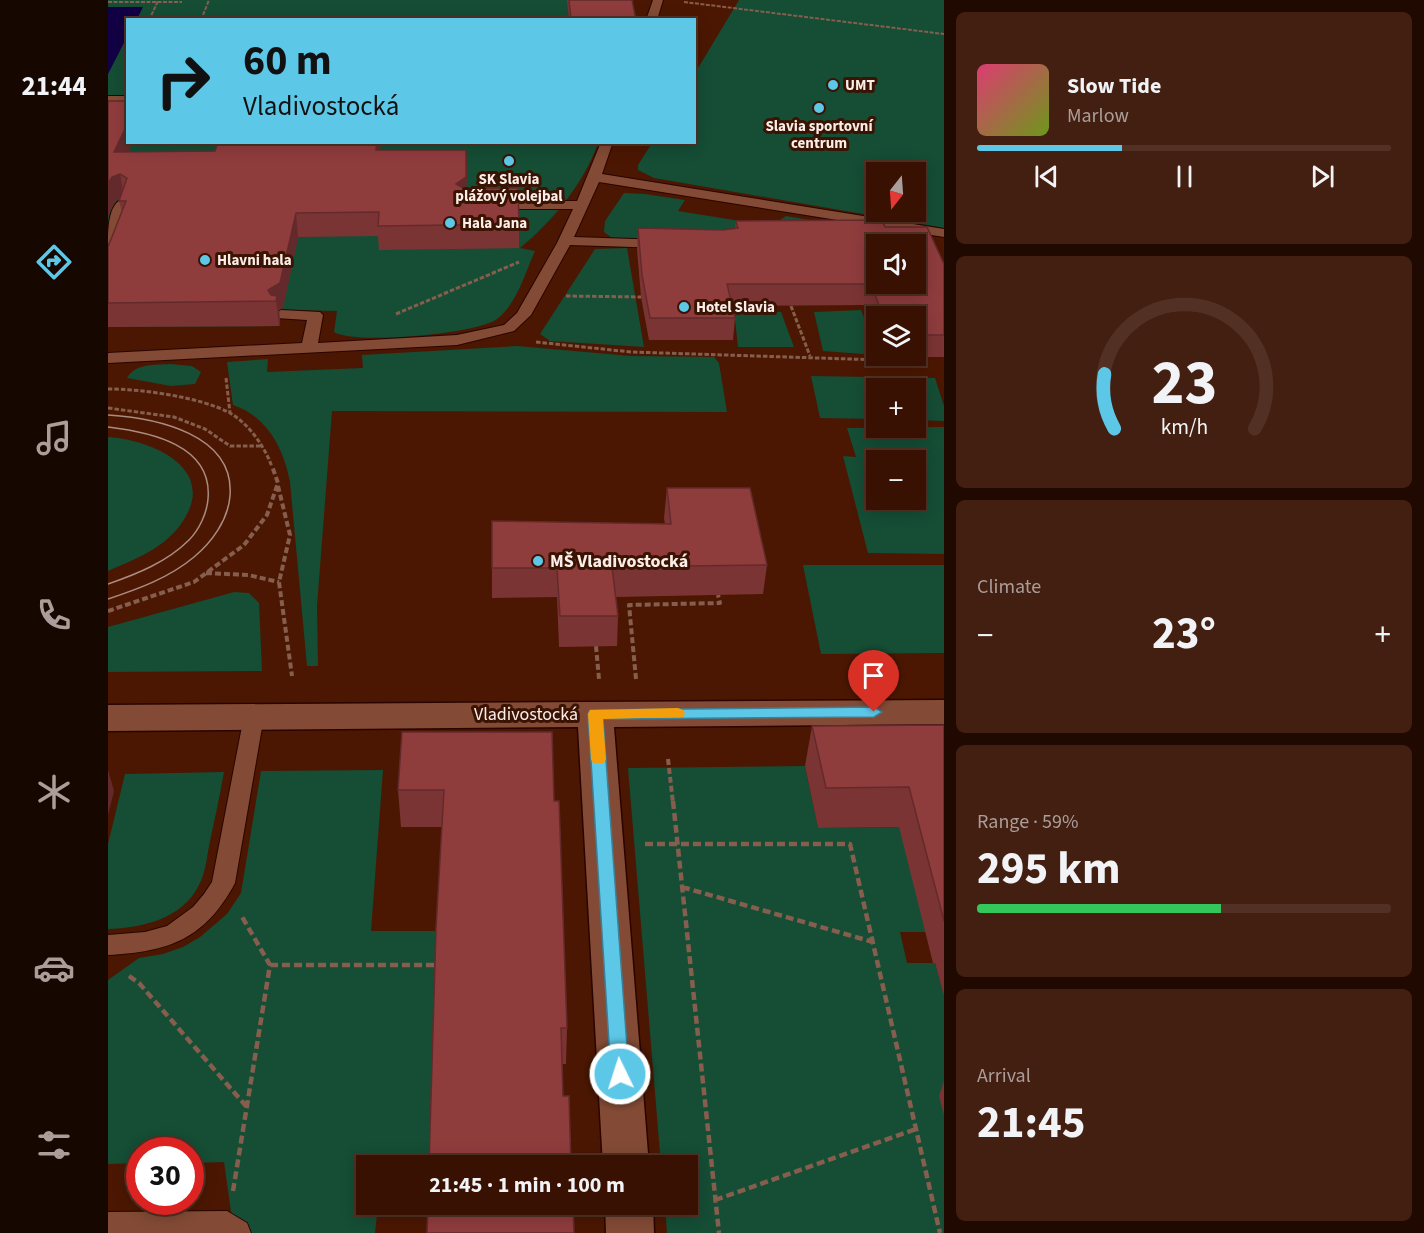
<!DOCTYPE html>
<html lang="en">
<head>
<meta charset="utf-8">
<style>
	body { margin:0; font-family:"Source Sans 3",sans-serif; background:#431f11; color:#f1f3f6; height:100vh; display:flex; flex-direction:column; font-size:22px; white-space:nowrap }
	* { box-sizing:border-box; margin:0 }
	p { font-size:20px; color:#ab9d99 }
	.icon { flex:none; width:33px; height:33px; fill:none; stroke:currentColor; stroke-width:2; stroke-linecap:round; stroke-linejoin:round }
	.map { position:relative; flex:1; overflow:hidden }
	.side { display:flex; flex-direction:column; gap:12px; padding:12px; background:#1f0901; width:480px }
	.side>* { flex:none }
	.banner { position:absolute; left:18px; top:18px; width:570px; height:126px; border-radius:0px; box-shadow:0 3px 15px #0003,0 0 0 2px #523124; background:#5dc7e8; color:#111; overflow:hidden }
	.needle { width:39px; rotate:197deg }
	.tools { position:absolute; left:758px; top:162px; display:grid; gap:12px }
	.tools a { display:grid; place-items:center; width:60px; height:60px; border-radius:0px; background:#381102; box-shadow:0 3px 15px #0003,0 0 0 2px #523124; font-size:30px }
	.speed { position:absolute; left:18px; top:1137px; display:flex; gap:12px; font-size:30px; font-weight:700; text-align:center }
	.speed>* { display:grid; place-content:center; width:78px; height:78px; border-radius:50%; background:#381102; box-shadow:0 3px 15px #0003,0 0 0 2px #523124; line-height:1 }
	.speed .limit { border:9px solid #d22; background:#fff; color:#111 }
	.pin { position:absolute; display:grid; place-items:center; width:51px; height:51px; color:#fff; margin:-62px -26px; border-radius:50% 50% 50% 0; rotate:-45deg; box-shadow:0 0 6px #0007 }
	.pin .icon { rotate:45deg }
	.me { position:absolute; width:66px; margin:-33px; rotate:356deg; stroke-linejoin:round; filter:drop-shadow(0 0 4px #0008) }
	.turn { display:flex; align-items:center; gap:21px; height:126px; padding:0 18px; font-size:27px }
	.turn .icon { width:78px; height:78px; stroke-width:2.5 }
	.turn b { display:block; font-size:42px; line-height:51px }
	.big { font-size:45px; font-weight:700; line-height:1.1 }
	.side .widget { flex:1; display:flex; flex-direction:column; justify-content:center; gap:9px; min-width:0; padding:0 21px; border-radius:9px; background:#431f11 }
	.side .dial { align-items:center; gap:0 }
	.dial svg { height:156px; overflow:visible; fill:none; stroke:#523124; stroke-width:7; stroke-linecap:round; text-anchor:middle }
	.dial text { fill:#f1f3f6; stroke:none }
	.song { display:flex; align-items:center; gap:18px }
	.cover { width:72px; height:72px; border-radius:9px; background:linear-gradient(135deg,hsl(340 70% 55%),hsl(80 70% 35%)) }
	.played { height:6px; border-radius:3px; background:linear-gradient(90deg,#5dc7e8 35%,#523124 35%) }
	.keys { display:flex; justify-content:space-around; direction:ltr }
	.heat { display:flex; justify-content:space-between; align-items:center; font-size:33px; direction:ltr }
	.charge { height:9px; border-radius:4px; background:linear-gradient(90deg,#34c759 59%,#523124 0) }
	.trip { position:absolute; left:248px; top:1155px; width:342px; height:60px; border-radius:0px; background:#381102; box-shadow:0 3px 15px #0003,0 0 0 2px #523124; font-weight:700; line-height:60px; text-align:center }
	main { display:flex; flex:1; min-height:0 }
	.menu { display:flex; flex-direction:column; width:108px; justify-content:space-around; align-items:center; background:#160701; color:#ab9d99 }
	.menu .icon { width:42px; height:42px }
	.menu .active { color:#5dc7e8 }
	.menu b { font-size:27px; color:#f1f3f6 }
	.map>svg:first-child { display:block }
	.green { fill:#154d35; fill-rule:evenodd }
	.water { fill:#120044 }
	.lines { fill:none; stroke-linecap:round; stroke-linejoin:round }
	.service-casing { stroke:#2a0400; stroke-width:2 }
	.minor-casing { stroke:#2a0400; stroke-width:3 }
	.path-far3 { stroke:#855e4e; stroke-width:2; stroke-dasharray:4 1.5; stroke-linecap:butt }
	.path-far2 { stroke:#855e4e; stroke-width:3; stroke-dasharray:4.5 2; stroke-linecap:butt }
	.path-far1 { stroke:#855e4e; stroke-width:4; stroke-dasharray:6 3; stroke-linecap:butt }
	.path { stroke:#855e4e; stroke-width:4.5; stroke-dasharray:8 4; stroke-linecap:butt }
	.service { fill:#834b35; fill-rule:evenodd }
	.minor { fill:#834b35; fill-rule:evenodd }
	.tram { stroke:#ab8c80; stroke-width:1.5 }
	.wall { fill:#7b3434 }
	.shaded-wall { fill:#642a2b }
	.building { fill:#8f3c3d; stroke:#642a2b; stroke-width:1.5; fill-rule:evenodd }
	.route { fill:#5dc7e8; stroke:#3c8197; stroke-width:1.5 }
	.slow { fill:#f59e0b }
	.poi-dot { fill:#5dc7e8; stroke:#3a1303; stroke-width:2 }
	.labels { text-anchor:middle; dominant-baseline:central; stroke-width:6; stroke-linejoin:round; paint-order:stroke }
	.far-poi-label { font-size:15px; font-weight:bold; fill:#fbede8; stroke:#3a1303; text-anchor:start }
	.poi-label { font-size:18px; font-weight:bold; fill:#fbede8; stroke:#3a1303; text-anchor:start }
	.street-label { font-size:18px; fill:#fbede8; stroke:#3a1303 }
</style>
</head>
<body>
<main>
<nav class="menu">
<b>21:44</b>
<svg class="icon active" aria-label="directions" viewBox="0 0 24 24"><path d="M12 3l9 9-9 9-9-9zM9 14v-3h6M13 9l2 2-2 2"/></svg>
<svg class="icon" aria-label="music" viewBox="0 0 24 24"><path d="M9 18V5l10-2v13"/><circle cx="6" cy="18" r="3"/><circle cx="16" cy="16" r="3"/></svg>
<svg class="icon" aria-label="phone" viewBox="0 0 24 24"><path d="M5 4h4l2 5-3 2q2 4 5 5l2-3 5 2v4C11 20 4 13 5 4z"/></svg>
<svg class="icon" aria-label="climate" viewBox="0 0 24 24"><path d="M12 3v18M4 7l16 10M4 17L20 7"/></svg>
<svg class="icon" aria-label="car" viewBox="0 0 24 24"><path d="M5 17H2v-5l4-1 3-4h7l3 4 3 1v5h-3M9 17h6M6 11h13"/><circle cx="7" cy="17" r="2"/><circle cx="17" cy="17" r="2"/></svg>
<svg class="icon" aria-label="filters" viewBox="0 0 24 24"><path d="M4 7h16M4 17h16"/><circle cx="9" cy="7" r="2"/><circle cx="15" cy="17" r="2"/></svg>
</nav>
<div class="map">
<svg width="836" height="1233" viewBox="0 0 836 1233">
	<rect width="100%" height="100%" fill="#4b1702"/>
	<path class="green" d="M0 0H520L523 19 20 20V142L490 143C476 183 445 221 412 248L427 251C417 273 409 304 389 319 369 334 246 345 226 332L229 311 174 310 171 324 173 326 0 327V283L22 224H0Z
		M631 0H836V228L546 178 530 170V165L544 143 586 142 587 73ZM807 172V212H768V172Z
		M516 193 537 194 577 200 570 211 663 226 678 216 766 231 623 242 504 238 496 232 497 221Z
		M519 248 536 347 442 341 432 334 487 249Z
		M753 310 768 349V355L715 351 706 312Z
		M626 311 673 312 686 347H630Z
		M409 346 523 356 606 357 611 363 619 412 224 411 209 606 210 666H199L182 482C176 449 159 416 125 405L119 362 160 359 159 372 255 368 254 355Z
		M62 364 84 366 93 372 87 384 63 386 19 378C27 363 48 365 62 364Z
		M703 376 827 378 836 406V421L807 420V388H768V419L712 418Z
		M836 427V554L760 553 735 456 748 457 739 428ZM768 460H807V500H768Z
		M0 437C44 440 110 468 75 521 58 548 27 559 0 571Z
		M695 565H836V653L713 654Z
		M126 592 141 593 151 603 154 671 0 672V627Z
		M697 766 710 828 792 827 819 932H792L799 963H827L836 995V1233H559L557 1205 579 1204V1166L553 1165 520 768Z
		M275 770 263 931H332L324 1156 274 1158 273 1165 258 1166V1204L270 1205 267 1233H126L116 1162 83 1163 82 1150H32L31 1163 0 1164V980L31 958 55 954 75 947 92 937 119 914 133 893 153 771Z
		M116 772C112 795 107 818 102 841 99 855 98 872 91 885 75 919 33 928 0 929V844L17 774Z"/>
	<path class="water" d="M0 7H35L29 19 20 20 19 37 0 74Z"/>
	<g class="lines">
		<g class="service-casing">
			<path id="service" d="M545 0H555L549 20H538Z
				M0 96H20V104H0Z
				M493 142H505L494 174 836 229V237L491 182 466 237 556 240 563 244 556 248 462 245 423 315 406 331 349 345 0 363V353L194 343 199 320 168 318 165 315 173 310 212 312 215 315 210 343 349 335 396 325 409 313 449 243 465 209H383L376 205 383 201H469Z
				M15 199 22 203 7 240 0 244C0 231 0 203 15 199Z
				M146 709 153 711 156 716 127 883C97 939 61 952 0 955V935L37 932 59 926 85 907 96 894 104 882 136 716 139 711Z
				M119 1211 139 1223 143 1233H0V1212Z"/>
		</g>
		<g class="minor-casing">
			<path id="minor" d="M836 700V724L506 727 541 1166H495L470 727 0 731V705Z
				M497 1204H545L546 1233H498Z"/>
		</g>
		<path class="path-far3" d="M0 2H74
			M576 2 836 34
			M41 20 50 1
			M82 20 84 16
			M93 20 101 0"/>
		<path class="path-far2" d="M458 296 533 297
			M683 306 702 356
			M288 314 411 262
			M428 342 523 352 804 361
			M118 378 122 413
			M0 389C34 389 92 397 122 413 141 424 157 447 164 467
			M0 408 66 417 97 429 122 446H153"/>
		<path class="path-far1" d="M170 486 182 535 171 582 184 676
			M98 573 140 575 171 582
			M0 611 86 582 136 545 159 515 170 483 164 466
			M488 646 491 679
			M528 679 521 605 612 603 610 595
			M560 759 565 803"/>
		<path class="path" d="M565 801 611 1233
			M537 844H742L832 1233
			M574 887 765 942
			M162 965H331
			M21 976 31 983 138 1106
			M125 1191 162 965 133 915
			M607 1200 808 1129"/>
		<use href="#service" class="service"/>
		<use href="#minor" class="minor"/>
		<path class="tram" d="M0 415C48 418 127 434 122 496 120 520 104 542 86 557 61 578 30 589 0 599
			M0 427C42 432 105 445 100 499 99 513 91 530 81 540 59 562 29 574 0 584"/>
	</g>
	<path class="wall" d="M459 0H524L528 20H461Z
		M0 101 21 152 107 151 110 142H273L272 150 359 173 358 189 411 224V248L271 250 270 236 190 237 175 308 171 310 172 321 171 326 0 327V247L14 212 11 201 12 199 8 200 2 211Z
		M628 221 777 227 836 264V357H778V356H807V316H768V328L760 305 624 306 627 318 625 340H541L533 297 529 249 530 228 615 230 627 228Z
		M559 488 659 565 655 594 508 597 510 616 509 646 451 647 449 597 384 598V568L557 524 556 518Z
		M836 725V996L827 963H825L791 827 710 828 697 766 704 726Z
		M294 732 446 801 459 1028 458 1064H454L455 1096 334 827H293L290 790Z
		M836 1081V1115L831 1096Z"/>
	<path class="shaded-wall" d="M20 123V142H25L10 174 6 152Z
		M269 142H273L269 173 268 150Z
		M358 150 359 173 358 200 348 184Z
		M12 174 16 197 8 200 2 211 0 218V183L4 177Z
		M188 213 190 237 175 308 171 310 172 321 171 326 168 301 160 290Z
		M0 770 6 791 0 815Z"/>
	<path class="building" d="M461 0H524L528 20H463Z
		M0 101H20V123L6 152 107 151 110 142H269L268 150H358V177L348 184 357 189 410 188 411 224 270 226 271 212 188 213 172 283 160 290 163 295 169 296 168 301 0 303V247L18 201H11L19 178 12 174 4 177 0 183Z
		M774 220 777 227H819L836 264V335H807V316H775L763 284H619L627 318H542L534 275 530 228 615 230 630 228 628 221ZM768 244H807V284H768Z
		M559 488H642L659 565 504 567 510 616H452L449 568H384V521L563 524Z
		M836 725V921L801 787 718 788 704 726Z
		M294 732H444L446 801H451L459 1028H453L455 1096H461L463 1166H321L328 929 336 790H290Z
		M320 1204H465L466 1233H319Z"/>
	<path class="route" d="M766 707 774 712 766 717 495 719 521 1074 518 1080 512 1082 505 1080 503 1074 480 714 482 710Z"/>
	<path class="slow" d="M570 708 575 710 577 713 575 717 495 719 498 759 496 763H485L483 759 480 714 482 710Z"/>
	<g class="poi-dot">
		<circle cx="725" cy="85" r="6"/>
		<circle cx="711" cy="108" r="6"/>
		<circle cx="401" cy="161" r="6"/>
		<circle cx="342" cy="223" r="6"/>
		<circle cx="97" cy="260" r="6"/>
		<circle cx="576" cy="307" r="6"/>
		<circle cx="430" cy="561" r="6"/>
	</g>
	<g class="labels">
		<g class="far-poi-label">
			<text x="737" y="85">UMT</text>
			<text x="711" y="126" text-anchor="middle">Slavia sportovní<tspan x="711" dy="17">centrum</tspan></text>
			<text x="401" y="179" text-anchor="middle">SK Slavia<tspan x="401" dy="17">plážový volejbal</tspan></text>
			<text x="354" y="223">Hala Jana</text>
			<text x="109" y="260">Hlavni hala</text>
			<text x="588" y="307">Hotel Slavia</text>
		</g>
		<g class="poi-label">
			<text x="442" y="561">MŠ Vladivostocká</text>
		</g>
		<g class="street-label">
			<text x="418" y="714">Vladivostocká</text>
		</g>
	</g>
</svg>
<div class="tools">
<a><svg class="needle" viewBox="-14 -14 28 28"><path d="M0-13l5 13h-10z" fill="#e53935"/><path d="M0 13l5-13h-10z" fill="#ab9d99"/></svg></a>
<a><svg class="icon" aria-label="sound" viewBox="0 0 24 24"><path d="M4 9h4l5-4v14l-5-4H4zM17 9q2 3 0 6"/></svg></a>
<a><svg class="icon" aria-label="layers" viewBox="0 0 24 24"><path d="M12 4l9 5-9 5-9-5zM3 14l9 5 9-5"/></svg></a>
<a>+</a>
<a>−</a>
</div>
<div class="speed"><div class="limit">30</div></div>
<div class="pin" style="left:766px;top:712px;background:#d93025"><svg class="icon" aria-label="arrive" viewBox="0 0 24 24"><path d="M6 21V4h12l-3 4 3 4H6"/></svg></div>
<svg class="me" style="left:512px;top:1074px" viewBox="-20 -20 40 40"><circle r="17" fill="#5dc7e8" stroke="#fff" stroke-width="3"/><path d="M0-11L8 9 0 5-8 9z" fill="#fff"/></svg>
<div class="trip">21:45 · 1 min · 100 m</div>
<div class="banner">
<div class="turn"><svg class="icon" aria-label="right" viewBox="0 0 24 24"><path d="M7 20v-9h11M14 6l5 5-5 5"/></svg><div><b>60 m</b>Vladivostocká</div></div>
</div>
</div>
<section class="side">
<div class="widget">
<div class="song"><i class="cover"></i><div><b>Slow Tide</b><p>Marlow</p></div></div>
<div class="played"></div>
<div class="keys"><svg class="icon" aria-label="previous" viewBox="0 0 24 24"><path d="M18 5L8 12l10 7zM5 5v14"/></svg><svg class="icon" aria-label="pause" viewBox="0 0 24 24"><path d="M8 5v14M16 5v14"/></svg><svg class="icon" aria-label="next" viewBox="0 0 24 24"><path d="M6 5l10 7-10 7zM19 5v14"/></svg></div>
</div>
<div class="widget dial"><svg viewBox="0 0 100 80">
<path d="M14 69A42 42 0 1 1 86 69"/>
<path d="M14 69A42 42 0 0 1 9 41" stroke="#5dc7e8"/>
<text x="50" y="56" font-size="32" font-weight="700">23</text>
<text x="50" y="72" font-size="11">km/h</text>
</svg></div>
<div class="widget"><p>Climate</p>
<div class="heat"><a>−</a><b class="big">23°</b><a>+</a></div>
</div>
<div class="widget"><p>Range · 59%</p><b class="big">295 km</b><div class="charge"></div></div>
<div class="widget"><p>Arrival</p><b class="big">21:45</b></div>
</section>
</main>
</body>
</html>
